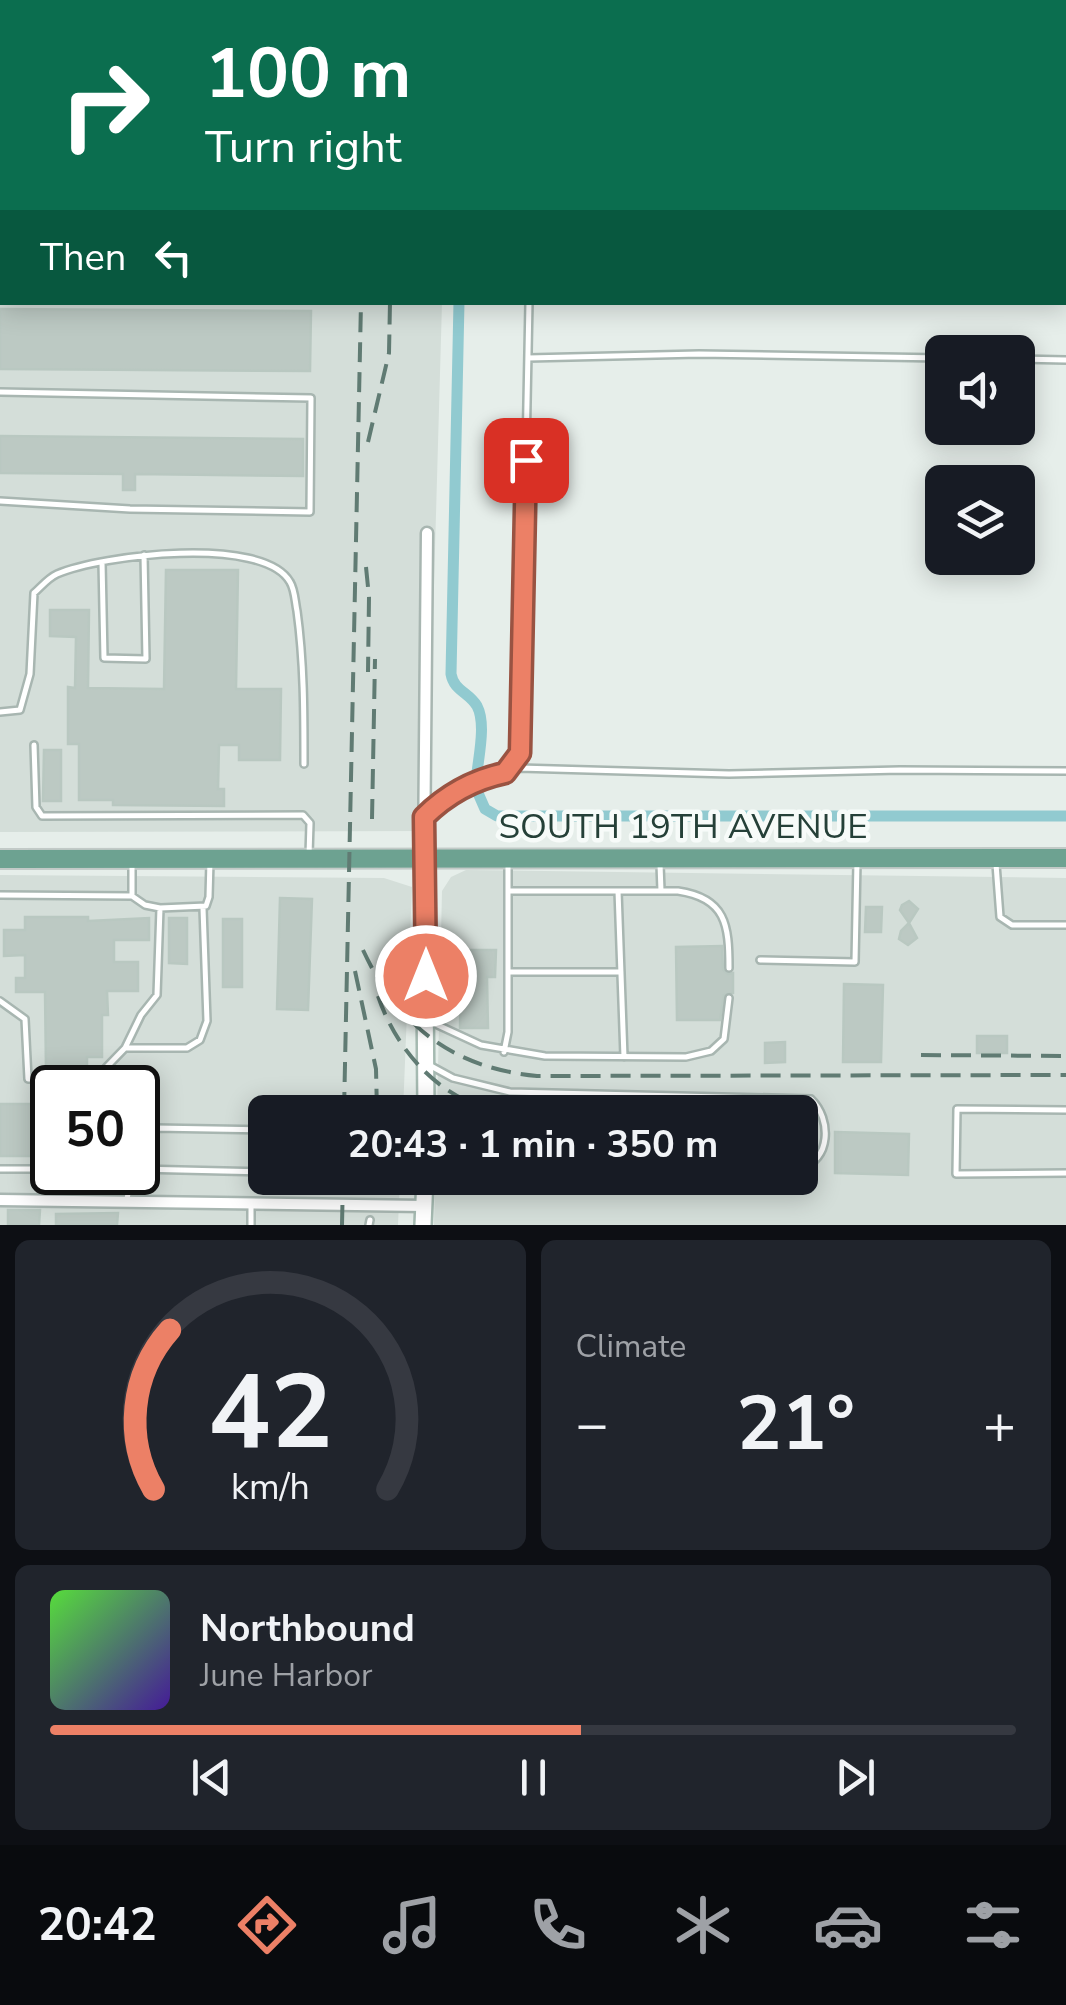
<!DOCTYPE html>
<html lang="en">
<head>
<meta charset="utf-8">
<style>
	body { margin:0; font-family:"Nunito Sans",sans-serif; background:#20242c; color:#f1f3f6; height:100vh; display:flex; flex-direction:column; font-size:38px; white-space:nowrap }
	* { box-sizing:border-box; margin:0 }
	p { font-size:32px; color:#9ea1a6 }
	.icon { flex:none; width:55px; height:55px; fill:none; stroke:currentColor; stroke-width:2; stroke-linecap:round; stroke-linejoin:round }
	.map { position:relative; height:1225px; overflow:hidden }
	.panel { display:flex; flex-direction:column; gap:15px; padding:15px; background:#0d0f14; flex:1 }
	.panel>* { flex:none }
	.guide { position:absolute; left:0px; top:0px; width:1068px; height:305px; box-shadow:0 5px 25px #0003; background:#0b6e4f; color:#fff; overflow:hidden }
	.tools { position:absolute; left:925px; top:335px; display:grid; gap:20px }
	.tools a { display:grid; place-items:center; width:110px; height:110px; border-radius:15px; background:#171b24; box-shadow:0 5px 25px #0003; font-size:50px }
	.speed { position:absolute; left:30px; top:1065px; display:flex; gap:20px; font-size:50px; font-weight:700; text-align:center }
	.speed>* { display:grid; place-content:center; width:130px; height:130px; border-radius:50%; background:#171b24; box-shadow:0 5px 25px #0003; line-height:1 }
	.speed .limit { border:5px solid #111; border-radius:15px; background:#fff; color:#111 }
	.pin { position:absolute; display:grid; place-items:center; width:85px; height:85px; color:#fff; margin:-42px; border-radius:20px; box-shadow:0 5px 15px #0006 }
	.me { position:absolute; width:110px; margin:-55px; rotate:0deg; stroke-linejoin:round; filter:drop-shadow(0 0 8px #0008) }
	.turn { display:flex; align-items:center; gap:35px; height:210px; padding:0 40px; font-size:45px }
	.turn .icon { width:130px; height:130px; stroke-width:2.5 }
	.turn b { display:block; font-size:70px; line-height:85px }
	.then { display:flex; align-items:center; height:95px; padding:0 40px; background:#0003; gap:20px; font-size:38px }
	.big { font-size:75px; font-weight:700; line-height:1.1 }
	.panel .widget { flex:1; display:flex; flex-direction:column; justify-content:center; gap:15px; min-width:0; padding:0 35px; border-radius:15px; background:#20242c }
	.panel .dial { align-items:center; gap:0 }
	.dial svg { height:260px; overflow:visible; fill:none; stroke:#363941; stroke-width:7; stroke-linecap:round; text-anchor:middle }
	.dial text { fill:#f1f3f6; stroke:none }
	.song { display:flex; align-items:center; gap:30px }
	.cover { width:120px; height:120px; border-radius:15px; background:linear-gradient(135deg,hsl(110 70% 55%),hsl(260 70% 35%)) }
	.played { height:10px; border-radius:5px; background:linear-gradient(90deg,#ec8066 55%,#363941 55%) }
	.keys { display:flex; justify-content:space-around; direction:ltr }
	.heat { display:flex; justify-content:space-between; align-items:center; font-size:55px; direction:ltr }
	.panel .tiles { flex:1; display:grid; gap:15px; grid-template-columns:1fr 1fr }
	.widget:last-child { grid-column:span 2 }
	.trip { position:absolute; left:248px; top:1095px; width:570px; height:100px; border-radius:15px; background:#171b24; box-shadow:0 5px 25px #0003; font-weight:700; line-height:100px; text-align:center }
	.tab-bar { display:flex; height:160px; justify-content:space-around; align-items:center; background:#090b0e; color:#9ea1a6 }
	.tab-bar .icon { width:70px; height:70px }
	.tab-bar .on { color:#ec8066 }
	.tab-bar b { font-size:45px; color:#f1f3f6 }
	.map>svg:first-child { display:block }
	.built { fill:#d4ded9; fill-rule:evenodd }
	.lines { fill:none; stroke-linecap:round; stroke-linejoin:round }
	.canal { stroke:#91cad0; stroke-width:11 }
	.building { fill:#bcc9c3; stroke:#b9c8c1; stroke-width:2.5 }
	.service-casing { stroke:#a8b6b1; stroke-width:10 }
	.minor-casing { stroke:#a8b6b1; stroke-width:15 }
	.secondary-casing { stroke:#a5bab1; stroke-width:20 }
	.primary-casing { stroke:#c2cac7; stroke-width:22 }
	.service { stroke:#fff; stroke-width:5 }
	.minor { stroke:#fff; stroke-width:10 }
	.secondary { stroke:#fff; stroke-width:15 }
	.primary { stroke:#6da291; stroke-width:18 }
	.rail { stroke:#607b73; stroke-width:4; stroke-dasharray:20 10; stroke-linecap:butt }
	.route-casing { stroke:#995342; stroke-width:25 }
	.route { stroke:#ec8066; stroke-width:18 }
	.labels { text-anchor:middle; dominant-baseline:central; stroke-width:9; stroke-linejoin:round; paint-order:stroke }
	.street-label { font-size:35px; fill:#254038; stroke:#f7fbf9 }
</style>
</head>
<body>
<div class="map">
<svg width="1066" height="1225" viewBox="0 0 1066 1225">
	<rect width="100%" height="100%" fill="#e6eeea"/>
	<path class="built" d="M0 0H451L2 2V302L442 303 427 831 0 832Z
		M466 870 1066 878V1225H434L435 1178H800V1112H437L442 891 451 877Z
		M0 875 384 878 412 887 403 1112H265V1178H400L398 1225H0ZM52 1088H138V1172H52Z"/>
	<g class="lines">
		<path class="canal" d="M466 2V0
			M459 302 451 674C454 691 469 692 477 706 486 723 479 754 477 773
			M478 793 485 809 497 816H1066"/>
	</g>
	<path class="building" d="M0 309 311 311 310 371 0 369Z
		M0 436 303 439V476L135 474V490H123V474L0 473Z
		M166 570H238L236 689H281L280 760H239V745H219L218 789H224V806L113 805V800H79V744H68V687L75 688 76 637 50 636V610H89L88 688 164 689Z
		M44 750H61V801H43Z
		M280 898 312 899 308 1010 277 1009Z
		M909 901 918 909 909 923 917 938 908 945 899 939 901 931 909 923 900 910 902 905Z
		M866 907H882L881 932H865Z
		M25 917H88V921L149 918V940H114V962H138V991H107L108 1015H102V1057H87V1070H46L45 992H16V978H25V955L4 956V930H25Z
		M169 918H187V964L169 963Z
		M223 919H242V987H223Z
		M722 946 723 970 728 974 733 973V993L724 995 720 1020H677L676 947Z
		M461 950H496L495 977H487L488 1028H460Z
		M844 984 883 985 881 1062H843Z
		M977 1036H1007V1053H977Z
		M785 1042V1062L765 1063V1043Z
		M0 1104H52V1156H0Z
		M835 1132 909 1134 908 1175 835 1173Z
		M8 1210H40L39 1225H8Z
		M118 1213 117 1225H56V1214Z"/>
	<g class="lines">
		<g class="service-casing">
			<path id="service" d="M398 0V2
				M534 0V2
				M37 2V1
				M0 40H2
				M1065 176H1066
				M0 259H2
				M528 358 699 354 942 358
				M1018 359 1066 360
				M0 392 311 398 310 512 130 509 0 501
				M102 562 104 658 146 659 144 555
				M0 712 20 710 30 674 34 593C41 587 48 578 57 574 101 555 263 535 290 582 295 590 295 602 297 611 304 662 304 712 304 764
				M34 745 36 807 42 816 303 815 310 823 309 855
				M507 770 520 753 529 302
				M427 814 453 792 482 778 519 768 729 774 900 770 1066 771
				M660 864 661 891
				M996 864 1000 917 1012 925H1066
				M508 891H678C726 898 729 925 729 968
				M618 891 624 1057
				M0 895 132 896
				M160 908 206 906 209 897 210 861
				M760 960 855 962 857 861
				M509 972H621
				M0 1001 25 1019 28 1079H95L125 1048 141 1015 157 995 160 908 145 905 132 896V861
				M429 1021 481 1045 545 1056 686 1057 711 1051 724 1039 729 998
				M125 1048H187L200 1040 207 1021 203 908
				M504 1052 508 1032V865
				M429 1065 453 1078 510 1092 811 1099C832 1119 831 1161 800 1168
				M1066 1110 957 1109 956 1174 1066 1173
				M138 1139 139 1132 155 1128 265 1130
				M0 1169H52
				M138 1169 265 1172
				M127 1199 132 1172
				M251 1225V1206
				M369 1225 370 1220"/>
		</g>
		<g class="minor-casing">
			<path id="minor" d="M424 858 427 533
				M0 1200 424 1206"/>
		</g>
		<g class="secondary-casing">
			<path id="secondary" d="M424 858 426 1112
				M423 1225 425 1178"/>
		</g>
		<g class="primary-casing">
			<path id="primary" d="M0 859 1066 858"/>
		</g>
		<use href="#service" class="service"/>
		<use href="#minor" class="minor"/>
		<use href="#secondary" class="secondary"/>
		<use href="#primary" class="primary"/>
		<path class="rail" d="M366 2V0
			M435 2 436 0
			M368 442 389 353 390 302
			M366 567 369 597 368 672
			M372 819 375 659
			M363 950C398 1026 453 1068 537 1076L1066 1075
			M355 971 376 1069 377 1112
			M378 996C397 1052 439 1098 498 1112
			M921 1055 1066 1056
			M484 1097 526 1105 673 1104
			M660 1106 803 1104
			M344 1112 361 302
			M800 1129H810
			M376 1187V1178
			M342 1225 343 1178"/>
	</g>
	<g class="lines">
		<g class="route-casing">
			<path id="route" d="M426 976 424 817C447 794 472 780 505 773L520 753 526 460"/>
		</g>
		<use href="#route" class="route"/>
	</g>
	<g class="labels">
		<g class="street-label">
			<text x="683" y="826">SOUTH 19TH AVENUE</text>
		</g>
	</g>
</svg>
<div class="tools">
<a><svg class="icon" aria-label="sound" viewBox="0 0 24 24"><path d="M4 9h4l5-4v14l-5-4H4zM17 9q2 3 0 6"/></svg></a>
<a><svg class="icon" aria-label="layers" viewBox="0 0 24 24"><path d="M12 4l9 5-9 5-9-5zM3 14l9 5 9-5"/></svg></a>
</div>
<div class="speed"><div class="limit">50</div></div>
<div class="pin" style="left:526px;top:460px;background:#d93025"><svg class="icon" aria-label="arrive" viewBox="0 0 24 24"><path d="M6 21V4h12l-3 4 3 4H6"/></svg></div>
<svg class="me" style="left:426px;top:976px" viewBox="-20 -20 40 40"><circle r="17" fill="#ec8066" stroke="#fff" stroke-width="3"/><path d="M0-11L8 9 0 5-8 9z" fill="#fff"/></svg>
<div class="trip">20:43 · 1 min · 350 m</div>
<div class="guide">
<div class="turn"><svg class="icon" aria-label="right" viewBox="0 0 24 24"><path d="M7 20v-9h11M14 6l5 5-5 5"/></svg><div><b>100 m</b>Turn right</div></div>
<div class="then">Then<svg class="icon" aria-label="left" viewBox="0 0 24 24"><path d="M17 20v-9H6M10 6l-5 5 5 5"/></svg></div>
</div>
</div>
<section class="panel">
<div class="tiles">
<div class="widget dial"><svg viewBox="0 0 100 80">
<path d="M14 69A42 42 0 1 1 86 69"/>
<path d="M14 69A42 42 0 0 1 19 20" stroke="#ec8066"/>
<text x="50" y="56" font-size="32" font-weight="700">42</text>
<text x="50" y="72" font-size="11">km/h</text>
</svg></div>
<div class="widget"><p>Climate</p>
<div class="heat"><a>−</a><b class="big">21°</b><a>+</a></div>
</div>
<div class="widget">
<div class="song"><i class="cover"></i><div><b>Northbound</b><p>June Harbor</p></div></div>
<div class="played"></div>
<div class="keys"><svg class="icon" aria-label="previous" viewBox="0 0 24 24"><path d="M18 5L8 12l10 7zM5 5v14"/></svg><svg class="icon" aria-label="pause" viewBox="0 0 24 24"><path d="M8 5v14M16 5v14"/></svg><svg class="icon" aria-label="next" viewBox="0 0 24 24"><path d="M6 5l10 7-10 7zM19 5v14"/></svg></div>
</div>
</div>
</section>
<nav class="tab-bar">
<b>20:42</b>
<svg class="icon on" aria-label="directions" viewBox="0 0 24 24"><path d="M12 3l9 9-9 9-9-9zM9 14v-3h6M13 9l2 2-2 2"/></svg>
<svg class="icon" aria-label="music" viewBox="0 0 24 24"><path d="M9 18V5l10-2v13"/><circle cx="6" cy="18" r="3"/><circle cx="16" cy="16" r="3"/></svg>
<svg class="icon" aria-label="phone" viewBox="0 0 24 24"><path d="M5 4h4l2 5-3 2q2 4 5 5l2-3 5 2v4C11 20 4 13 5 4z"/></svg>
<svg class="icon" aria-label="climate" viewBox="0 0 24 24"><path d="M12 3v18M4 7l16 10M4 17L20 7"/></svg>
<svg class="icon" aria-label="car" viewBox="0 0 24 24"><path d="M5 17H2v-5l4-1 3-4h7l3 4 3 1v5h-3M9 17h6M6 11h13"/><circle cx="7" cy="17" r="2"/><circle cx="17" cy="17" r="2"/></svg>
<svg class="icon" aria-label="filters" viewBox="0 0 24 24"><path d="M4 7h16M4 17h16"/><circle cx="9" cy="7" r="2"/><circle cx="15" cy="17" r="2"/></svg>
</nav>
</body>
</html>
